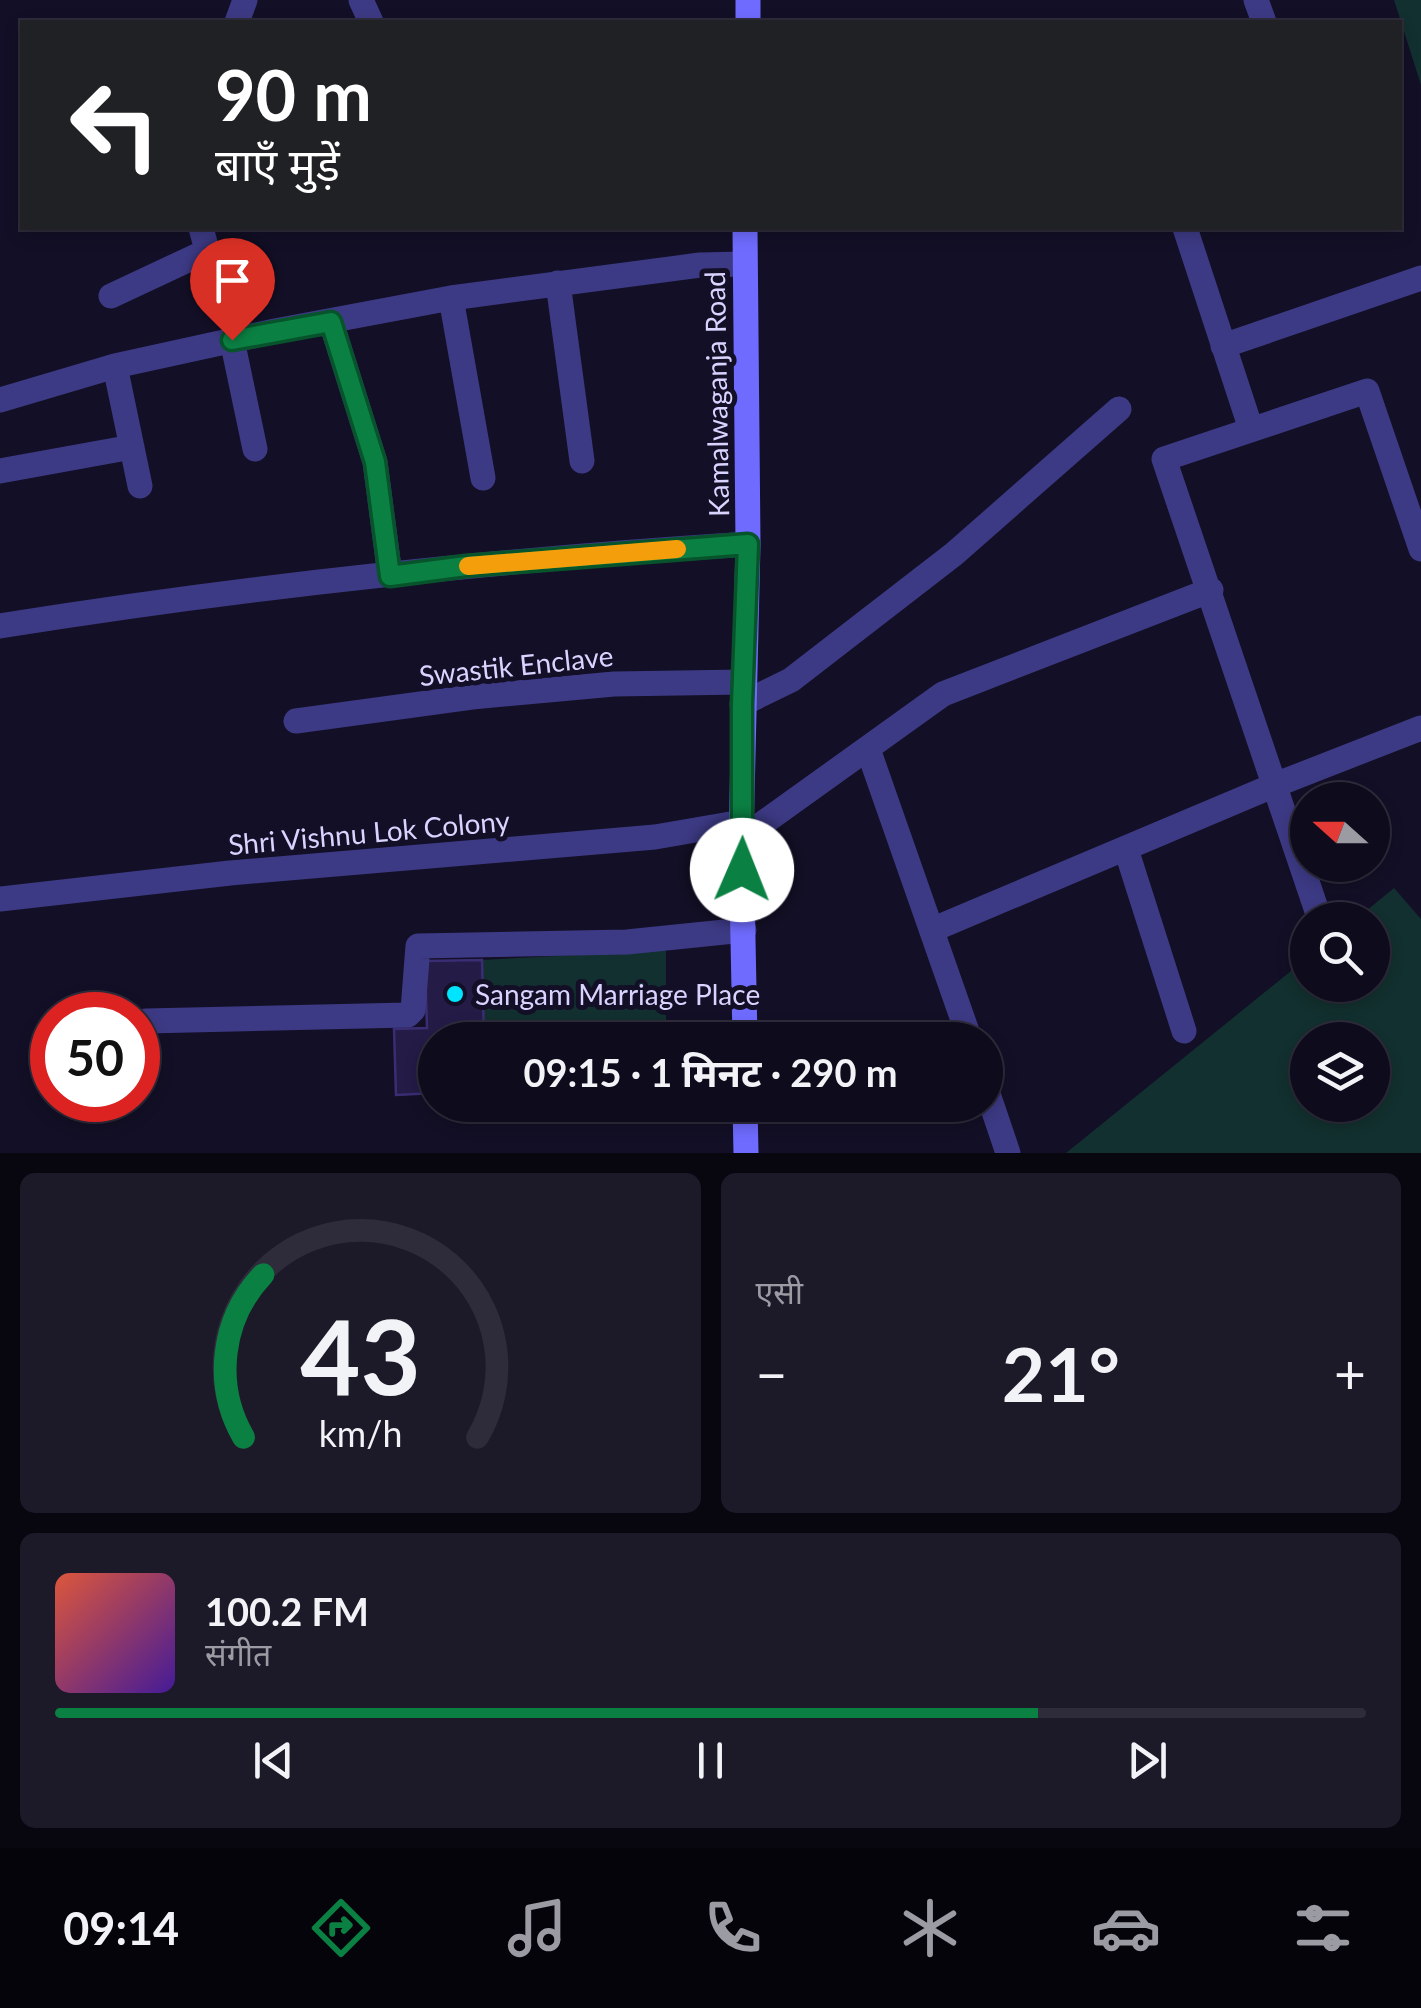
<!DOCTYPE html>
<html lang="hi">
<head>
<meta charset="utf-8">
<style>
	body { margin:0; font-family:Lato,"Noto Sans Devanagari",sans-serif; background:#1c1929; color:#f1f3f6; height:100vh; display:flex; flex-direction:column; font-size:38px; white-space:nowrap }
	* { box-sizing:border-box; margin:0 }
	p { font-size:32px; color:#9b9ba3 }
	.icon { flex:none; width:55px; height:55px; fill:none; stroke:currentColor; stroke-width:2; stroke-linecap:round; stroke-linejoin:round }
	.map { position:relative; height:1153px; overflow:hidden }
	.details { display:flex; flex-direction:column; gap:20px; padding:20px; background:#08060f; flex:1 }
	.details>* { flex:none }
	.hud { position:absolute; left:20px; top:20px; width:1382px; height:210px; border-radius:0px; box-shadow:0 5px 15px #0003,0 0 0 2px #2e2b3b; background:#202124; color:#fff; overflow:hidden }
	.needle { width:65px; rotate:291deg }
	.buttons { position:absolute; left:1290px; top:782px; display:grid; gap:20px }
	.buttons a { display:grid; place-items:center; width:100px; height:100px; border-radius:50%; background:#0e0b1c; box-shadow:0 5px 15px #0003,0 0 0 2px #2e2b3b; font-size:50px }
	.speed { position:absolute; left:30px; top:992px; display:flex; gap:20px; font-size:50px; font-weight:700; text-align:center }
	.speed>* { display:grid; place-content:center; width:130px; height:130px; border-radius:50%; background:#0e0b1c; box-shadow:0 5px 15px #0003,0 0 0 2px #2e2b3b; line-height:1 }
	.speed .limit { border:15px solid #d22; background:#fff; color:#111 }
	.pin { position:absolute; display:grid; place-items:center; width:85px; height:85px; color:#fff; margin:-102px -42px; border-radius:50% 50% 50% 0; rotate:-45deg; box-shadow:0 0 10px #0007 }
	.pin .icon { rotate:45deg }
	.me { position:absolute; width:110px; margin:-55px; rotate:1deg; stroke-linejoin:round; filter:drop-shadow(0 0 8px #0008) }
	.turn { display:flex; align-items:center; gap:35px; height:210px; padding:0 30px; font-size:45px }
	.turn .icon { width:130px; height:130px; stroke-width:2.5 }
	.turn b { display:block; font-size:70px; line-height:85px }
	.big { font-size:75px; font-weight:700; line-height:1.1 }
	.details .card { flex:1; display:flex; flex-direction:column; justify-content:center; gap:15px; min-width:0; padding:0 35px; border-radius:15px; background:#1c1929 }
	.details .dial { align-items:center; gap:0 }
	.dial svg { height:260px; overflow:visible; fill:none; stroke:#2e2b3b; stroke-width:7; stroke-linecap:round; text-anchor:middle }
	.dial text { fill:#f1f3f6; stroke:none }
	.song { display:flex; align-items:center; gap:30px }
	.cover { width:120px; height:120px; border-radius:15px; background:linear-gradient(135deg,hsl(10 70% 55%),hsl(260 70% 35%)) }
	.played { height:10px; border-radius:5px; background:linear-gradient(90deg,#0b8043 75%,#2e2b3b 75%) }
	.keys { display:flex; justify-content:space-around; direction:ltr }
	.heat { display:flex; justify-content:space-between; align-items:center; font-size:55px; direction:ltr }
	.details .tiles { flex:1; display:grid; gap:20px; grid-template-columns:1fr 1fr }
	.card:last-child { grid-column:span 2 }
	.trip { position:absolute; left:418px; top:1022px; width:585px; height:100px; border-radius:50px; background:#0e0b1c; box-shadow:0 5px 15px #0003,0 0 0 2px #2e2b3b; font-weight:700; line-height:100px; text-align:center }
	.dock { display:flex; height:160px; justify-content:space-around; align-items:center; background:#06040b; color:#9b9ba3 }
	.dock .icon { width:70px; height:70px }
	.dock .current { color:#0b8043 }
	.dock b { font-size:45px; color:#f1f3f6 }
	.map>svg:first-child { display:block }
	.green { fill:#12302f; fill-rule:evenodd }
	.building { fill:#241b47; stroke:#3b2d73; stroke-width:2.5 }
	.lines { fill:none; stroke-linecap:round; stroke-linejoin:round }
	.minor { stroke:#3d3a85; stroke-width:25 }
	.secondary { stroke:#6f6bff; stroke-width:25 }
	.route-casing { stroke:#07532c; stroke-width:25 }
	.route { stroke:#0b8043; stroke-width:18 }
	.slow { stroke:#f59e0b; stroke-width:18 }
	.poi-dot { fill:#00e5ff; stroke:#130f26; stroke-width:4 }
	.labels { text-anchor:middle; dominant-baseline:central; stroke-width:10; stroke-linejoin:round; paint-order:stroke }
	.street-label { font-size:28px; fill:#d9d4ff; stroke:#130f26 }
	.poi-label { font-size:28px; fill:#d9d4ff; stroke:#130f26; text-anchor:start }
</style>
</head>
<body>
<div class="map">
<svg width="1421" height="1153" viewBox="0 0 1421 1153">
	<rect width="100%" height="100%" fill="#130f26"/>
	<path class="green" d="M1394 0H1421V85Z
		M1394 888 1421 919V1153H1066L1307 958 1308 985H1372V920H1355ZM1308 1040H1372V1105H1308Z
		M666 950V1040H484L482 960Z"/>
	<path class="building" d="M482 960 484 1040H435V1093L396 1095 394 1029 427 1028 425 961Z"/>
	<g class="lines">
		<path class="minor" d="M361 0 371 22
			M1256 0 1264 22
			M237 22 245 0
			M201 228 215 279
			M1185 228 1251 429
			M558 283 582 461
			M111 296 207 251
			M451 298 483 478
			M331 322 375 462 390 575
			M232 340 255 449
			M1223 346 1421 278
			M115 366 140 486
			M0 400 115 366 275 331 451 298 700 265 744 264
			M0 471 132 447
			M0 626C248 586 497 560 748 544
			M742 704 791 680 954 554 1119 409
			M296 721 472 697 614 684 743 682
			M868 749 970 1040
			M741 839 943 694 1211 590
			M1126 849 1184 1031
			M0 899 230 873 655 837 742 822
			M1320 920 1164 459 1367 391 1421 549
			M934 929 1275 785 1421 728
			M146 1021 408 1015 413 1010 418 946 627 942 744 930
			M985 1085 1008 1153"/>
		<path class="secondary" d="M748 22V0
			M745 1040 741 839 748 544 745 228
			M745 1105 746 1153"/>
	</g>
	<g class="lines">
		<g class="route-casing">
			<path id="route" d="M232 340 331 322 375 462 390 576 466 566 748 544 742 704V870"/>
		</g>
		<use href="#route" class="route"/>
		<path class="slow" d="M468 566 677 549"/>
	</g>
	<circle class="poi-dot" cx="455" cy="994" r="10"/>
	<g class="labels">
		<g class="street-label">
			<text transform="translate(716 394) rotate(-91)">Kamalwaganja Road</text>
			<text transform="translate(516 665) rotate(-6)">Swastik Enclave</text>
			<text transform="translate(369 832) rotate(-5)">Shri Vishnu Lok Colony</text>
		</g>
		<g class="poi-label">
			<text x="475" y="994">Sangam Marriage Place</text>
		</g>
	</g>
</svg>
<div class="buttons">
<a><svg class="needle" viewBox="-14 -14 28 28"><path d="M0-13l5 13h-10z" fill="#e53935"/><path d="M0 13l5-13h-10z" fill="#9b9ba3"/></svg></a>
<a><svg class="icon" aria-label="search" viewBox="0 0 24 24"><circle cx="10" cy="10" r="6"/><path d="M15 15l6 6"/></svg></a>
<a><svg class="icon" aria-label="layers" viewBox="0 0 24 24"><path d="M12 4l9 5-9 5-9-5zM3 14l9 5 9-5"/></svg></a>
</div>
<div class="speed"><div class="limit">50</div></div>
<div class="pin" style="left:232px;top:340px;background:#d93025"><svg class="icon" aria-label="arrive" viewBox="0 0 24 24"><path d="M6 21V4h12l-3 4 3 4H6"/></svg></div>
<svg class="me" style="left:742px;top:870px" viewBox="-20 -20 40 40"><circle r="19" fill="#fff"/><path d="M0-13L10 11 0 6-10 11z" fill="#0b8043"/></svg>
<div class="trip">09:15 · 1 मिनट · 290 m</div>
<div class="hud">
<div class="turn"><svg class="icon" aria-label="left" viewBox="0 0 24 24"><path d="M17 20v-9H6M10 6l-5 5 5 5"/></svg><div><b>90 m</b>बाएँ मुड़ें</div></div>
</div>
</div>
<section class="details">
<div class="tiles">
<div class="card dial"><svg viewBox="0 0 100 80">
<path d="M14 69A42 42 0 1 1 86 69"/>
<path d="M14 69A42 42 0 0 1 20 19" stroke="#0b8043"/>
<text x="50" y="56" font-size="32" font-weight="700">43</text>
<text x="50" y="72" font-size="11">km/h</text>
</svg></div>
<div class="card"><p>एसी</p>
<div class="heat"><a>−</a><b class="big">21°</b><a>+</a></div>
</div>
<div class="card">
<div class="song"><i class="cover"></i><div><b>100.2 FM</b><p>संगीत</p></div></div>
<div class="played"></div>
<div class="keys"><svg class="icon" aria-label="previous" viewBox="0 0 24 24"><path d="M18 5L8 12l10 7zM5 5v14"/></svg><svg class="icon" aria-label="pause" viewBox="0 0 24 24"><path d="M8 5v14M16 5v14"/></svg><svg class="icon" aria-label="next" viewBox="0 0 24 24"><path d="M6 5l10 7-10 7zM19 5v14"/></svg></div>
</div>
</div>
</section>
<nav class="dock">
<b>09:14</b>
<svg class="icon current" aria-label="directions" viewBox="0 0 24 24"><path d="M12 3l9 9-9 9-9-9zM9 14v-3h6M13 9l2 2-2 2"/></svg>
<svg class="icon" aria-label="music" viewBox="0 0 24 24"><path d="M9 18V5l10-2v13"/><circle cx="6" cy="18" r="3"/><circle cx="16" cy="16" r="3"/></svg>
<svg class="icon" aria-label="phone" viewBox="0 0 24 24"><path d="M5 4h4l2 5-3 2q2 4 5 5l2-3 5 2v4C11 20 4 13 5 4z"/></svg>
<svg class="icon" aria-label="climate" viewBox="0 0 24 24"><path d="M12 3v18M4 7l16 10M4 17L20 7"/></svg>
<svg class="icon" aria-label="car" viewBox="0 0 24 24"><path d="M5 17H2v-5l4-1 3-4h7l3 4 3 1v5h-3M9 17h6M6 11h13"/><circle cx="7" cy="17" r="2"/><circle cx="17" cy="17" r="2"/></svg>
<svg class="icon" aria-label="filters" viewBox="0 0 24 24"><path d="M4 7h16M4 17h16"/><circle cx="9" cy="7" r="2"/><circle cx="15" cy="17" r="2"/></svg>
</nav>
</body>
</html>
